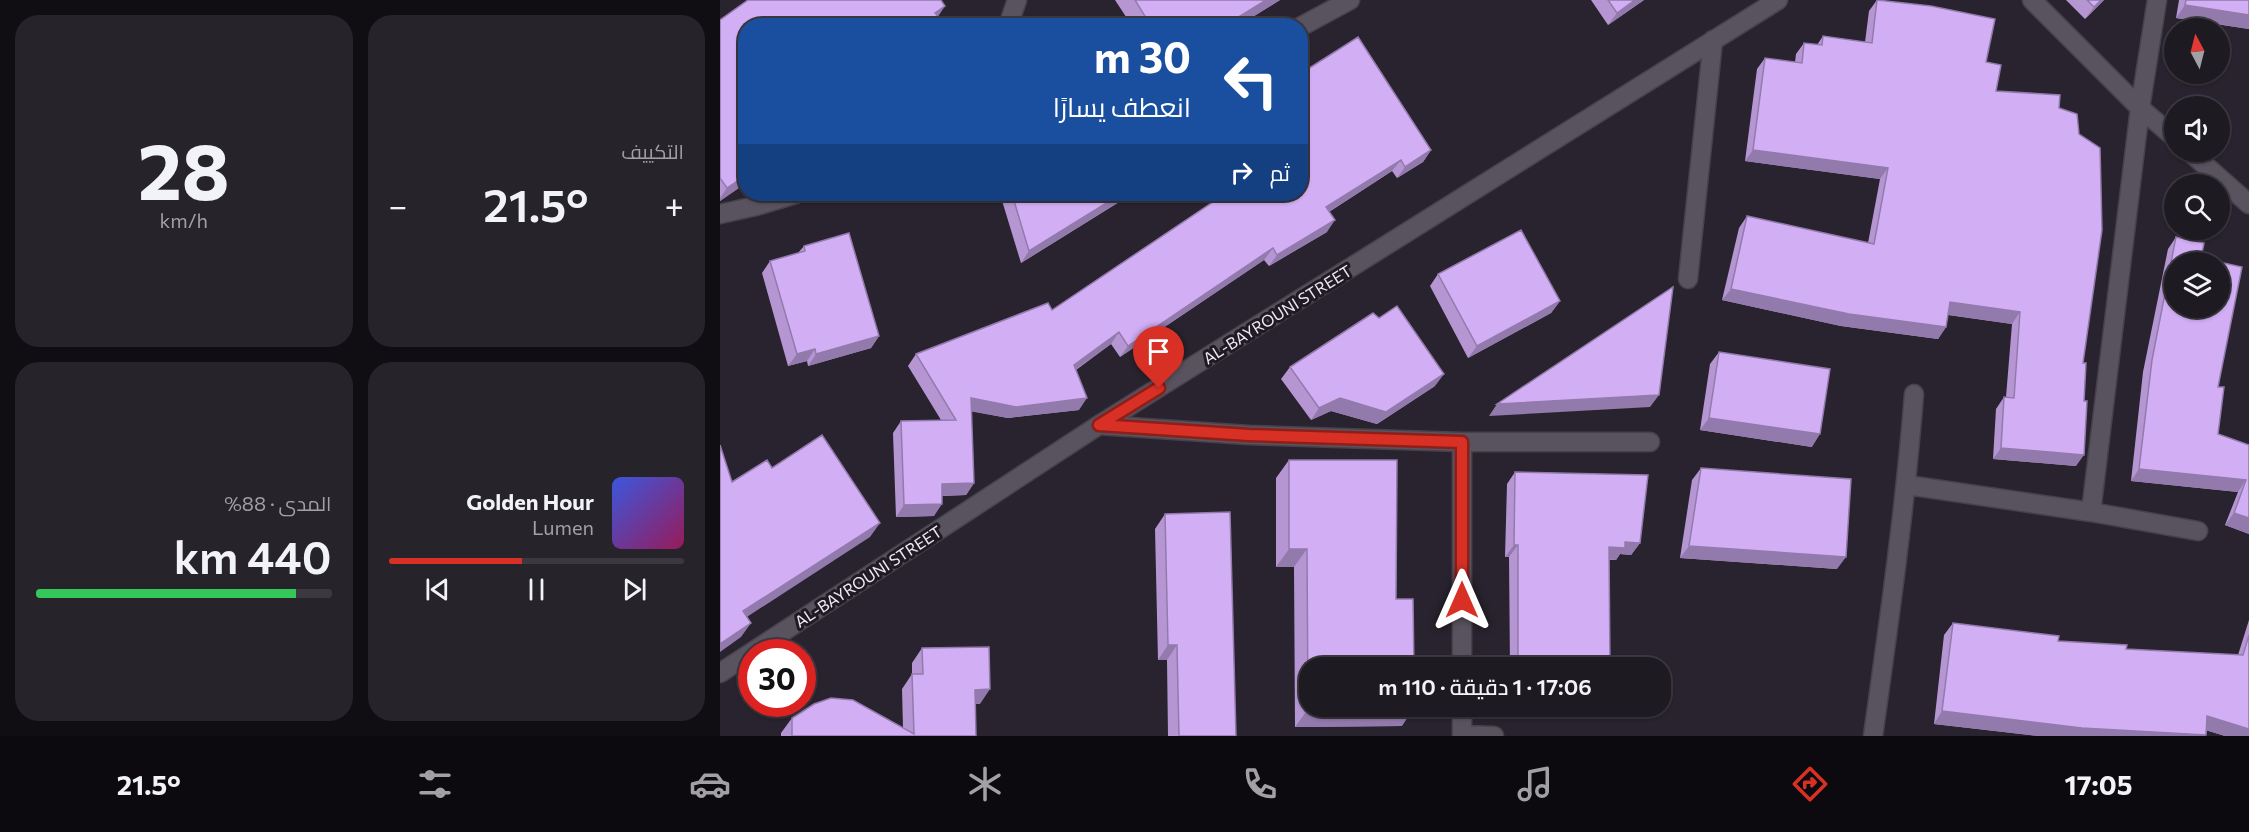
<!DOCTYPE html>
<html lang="ar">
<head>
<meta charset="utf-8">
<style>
	body { margin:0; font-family:Commissioner,Cairo,sans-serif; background:#26232a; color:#f1f3f6; direction:rtl; height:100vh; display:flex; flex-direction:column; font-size:22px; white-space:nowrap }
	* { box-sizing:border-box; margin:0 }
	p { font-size:20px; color:#a1a1a5 }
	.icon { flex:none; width:33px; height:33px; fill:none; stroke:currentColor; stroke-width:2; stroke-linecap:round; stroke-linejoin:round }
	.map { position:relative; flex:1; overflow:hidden; direction:ltr }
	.panel { display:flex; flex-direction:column; gap:15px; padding:15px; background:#100e13; width:720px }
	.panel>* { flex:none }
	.banner { position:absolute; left:18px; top:18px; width:570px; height:183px; border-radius:24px; box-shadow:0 2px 4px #0004,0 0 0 2px #3c3840; direction:rtl; background:#1a4fa0; color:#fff; overflow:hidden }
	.needle { width:39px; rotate:353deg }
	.buttons { position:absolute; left:1444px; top:18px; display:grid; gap:12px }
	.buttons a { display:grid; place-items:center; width:66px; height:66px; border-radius:50%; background:#1e1a22; box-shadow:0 2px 4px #0004,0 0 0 2px #3c3840; font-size:30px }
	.speed { position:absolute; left:18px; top:639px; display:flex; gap:12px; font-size:30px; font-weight:700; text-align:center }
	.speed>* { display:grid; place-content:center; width:78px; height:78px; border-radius:50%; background:#1e1a22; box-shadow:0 2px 4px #0004,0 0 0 2px #3c3840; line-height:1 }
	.speed .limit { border:9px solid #d22; background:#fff; color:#111 }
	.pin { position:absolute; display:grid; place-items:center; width:51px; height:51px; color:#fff; margin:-62px -26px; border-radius:50% 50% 50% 0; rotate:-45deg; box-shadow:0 0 6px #0007 }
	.pin .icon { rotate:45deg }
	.me { position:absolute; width:66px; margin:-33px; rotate:0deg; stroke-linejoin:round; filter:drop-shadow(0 0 4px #0008) }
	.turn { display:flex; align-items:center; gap:21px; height:126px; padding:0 18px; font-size:27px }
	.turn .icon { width:78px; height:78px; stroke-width:2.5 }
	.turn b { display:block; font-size:42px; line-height:51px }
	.then { display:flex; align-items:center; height:57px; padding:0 18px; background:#0003; gap:12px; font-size:22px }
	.big { font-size:45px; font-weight:600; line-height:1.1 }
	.panel .widget { flex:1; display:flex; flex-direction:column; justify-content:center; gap:9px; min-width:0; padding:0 21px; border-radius:24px; background:#26232a }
	.panel .dial { align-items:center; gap:0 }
	.dial b { font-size:78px; line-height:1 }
	.song { display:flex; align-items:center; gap:18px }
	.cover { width:72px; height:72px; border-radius:9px; background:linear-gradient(135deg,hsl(230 70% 55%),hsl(330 70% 35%)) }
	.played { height:6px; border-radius:3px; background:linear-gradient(90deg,#d93025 45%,#3c3840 45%) }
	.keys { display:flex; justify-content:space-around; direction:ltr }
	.heat { display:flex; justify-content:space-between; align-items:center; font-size:33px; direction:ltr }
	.charge { height:9px; border-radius:4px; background:linear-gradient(90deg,#34c759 88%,#3c3840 0) }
	.panel .tiles { flex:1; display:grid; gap:15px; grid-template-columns:repeat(2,1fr) }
	.trip { position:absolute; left:579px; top:657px; width:372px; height:60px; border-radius:24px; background:#1e1a22; box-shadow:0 2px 4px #0004,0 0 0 2px #3c3840; font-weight:600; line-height:60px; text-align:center; direction:rtl }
	.dock { display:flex; height:96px; justify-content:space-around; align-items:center; background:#0c0a0e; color:#a1a1a5 }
	.dock .icon { width:42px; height:42px }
	.dock .selected { color:#d93025 }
	.dock b { font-size:27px; color:#f1f3f6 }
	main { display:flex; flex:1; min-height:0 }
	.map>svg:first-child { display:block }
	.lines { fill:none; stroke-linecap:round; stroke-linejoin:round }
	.minor-casing { stroke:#46414b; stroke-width:21 }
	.minor { stroke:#59535f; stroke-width:18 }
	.wall { fill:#b596d3 }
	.shaded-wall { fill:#937aac }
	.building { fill:#d2aff5; stroke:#937aac; stroke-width:1.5; fill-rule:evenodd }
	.route-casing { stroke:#8d1f18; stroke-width:15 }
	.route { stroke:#d93025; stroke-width:10 }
	.labels { text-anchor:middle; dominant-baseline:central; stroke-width:6; stroke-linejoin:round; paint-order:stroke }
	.street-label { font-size:16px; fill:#edeaf1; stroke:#1f1a24 }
</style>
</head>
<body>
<main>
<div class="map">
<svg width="1529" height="736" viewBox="0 0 1529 736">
	<rect width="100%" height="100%" fill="#28232e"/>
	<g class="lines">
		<g class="minor-casing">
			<path id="minor" d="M1312 0 1420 108 1455 138
				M288 26 297 0
				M580 27 630 0
				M1470 152 1529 204
				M0 214 36 206 76 194
				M968 279 993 40
				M379 425 529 435 742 442H930
				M1187 485 1371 512 1478 531
				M1371 512 1420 108 1437 0
				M742 668V442
				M0 673 379 425 1058 0
				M742 735 774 736
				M742 736V706
				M1153 736C1169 622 1185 509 1194 394"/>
		</g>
		<use href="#minor" class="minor"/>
	</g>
	<path class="wall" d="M395 0H560L518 26H412Z
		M871 0H924L888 25Z
		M1157 0 1266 62 1276 91 1339 108 1363 363 1356 466 1273 459 1276 409 1284 397H1286L1292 324 1228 315 1226 327 1218 339 1121 326 1002 300 1019 228 1027 216 1148 243 1160 179 1025 161 1037 69 1045 58 1075 62 1076 54 1084 43 1097 45 1103 36 1145 42 1149 11Z
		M1346 0H1384L1365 19Z
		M1459 0H1529V29L1456 18Z
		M0 20 26 26V183L0 201Z
		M711 150 703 162 677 178 672 171 609 212 607 232 549 266 544 260 400 357 391 344 356 370 359 410 288 418 251 411 254 483 246 495 222 496 214 516 176 517 173 433 181 421 221 420 188 366 196 354 332 310 504 194H580Z
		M280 194H412L301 263Z
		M1456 237 1481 258 1498 387V434L1529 445V534L1505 525 1518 492 1411 481 1423 372 1448 249Z
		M84 246 159 336 151 348 88 366 87 361 68 366 42 273 50 261 78 253Z
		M718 274 840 301 831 313 748 358 710 286Z
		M999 352 1092 447 980 430 990 364Z
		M570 367 715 386 657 424 611 411 591 420 561 379Z
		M569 460 676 599 682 726 575 727 574 567H556V478Z
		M981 468 1117 569 960 558 972 480Z
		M795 472 920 543 911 555 900 554 896 560H889L890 668H790L789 557H785L787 484Z
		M445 514 516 736H448L447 660H438L435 529Z
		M1529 620V736H1505L1486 730 1485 736H1319L1214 724 1224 635 1233 623 1338 641 1406 649 1518 655Z
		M202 648 260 704H255L256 736H61V733L72 718 183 728 182 689 192 674V663Z"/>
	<path class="shaded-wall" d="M546 0H560L518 26H504Z
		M915 0H924L888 25 897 13Z
		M1381 0H1384L1365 19 1374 7Z
		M1465 5 1529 15V29L1456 18Z
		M225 6 215 21V13Z
		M711 150 703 162 677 178 685 167Z
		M1033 150 1168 168 1160 179 1025 161Z
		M681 160 672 171 598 219 606 207Z
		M26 175V183L0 201V198L7 188Z
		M401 194H412L301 263 309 251Z
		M615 220 607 232 549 266 557 255Z
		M553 248 544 260 400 357 408 346Z
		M1011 289 1226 327 1218 339 1121 326 1002 300Z
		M840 301 831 313 748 358 757 346Z
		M1230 302 1300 312 1292 324 1222 314Z
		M399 332 391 344 345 377 354 365Z
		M159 336 151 348 88 366 96 354Z
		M95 349 87 361 68 366 77 354Z
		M724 374 715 386 657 424 611 411 591 420 599 408 620 398Z
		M939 395 930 407 769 416 777 404Z
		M251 398H367L359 410 288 418 243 410Z
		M989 418 1100 434 1092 447 980 430Z
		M1281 448 1364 455 1356 466 1273 459Z
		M1419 469 1526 480 1518 492 1411 481Z
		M254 483 246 495 214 496 222 484Z
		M222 504 214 516 176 517 184 505Z
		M1514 513 1529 518V534L1505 525Z
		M160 523 150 537 13 626 23 611Z
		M905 542 920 543 911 555 900 554 896 560 881 559 889 547Z
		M794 545H798L789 557H785Z
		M969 546 1126 557 1117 569 960 558Z
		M569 549H587L574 567H556Z
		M31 623 21 637 0 652V644Z
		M448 645H457L447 660H438Z
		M270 689 260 704H244L255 690Z
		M791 706H882L881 708 790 709Z
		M694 708 682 726 575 727 588 709Z
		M1222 711 1486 735 1485 736H1319L1214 724Z
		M1487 716 1529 729V736H1505L1478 728Z"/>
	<path class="building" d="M28 0H221L225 6 215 13 225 26H26V175L7 188 0 178V20Z
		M415 0H546L504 26H431Z
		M888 0H915L897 13Z
		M1157 0 1211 6 1275 19 1266 62 1281 65 1276 91 1340 95 1339 108 1357 114 1359 134 1380 148 1382 230 1363 363H1366L1364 401H1367L1364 455 1281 448 1284 397 1294 398 1300 312 1230 302 1226 327 1129 314 1011 289 1027 216 1154 244 1168 168 1033 150 1045 58 1082 63 1084 43 1102 45 1103 36 1152 43Z
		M1367 0H1381L1374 7Z
		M1466 0H1529V15L1465 5Z
		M638 37 711 150 685 167 681 160 606 207 615 220 557 255 553 248 408 346 399 332 354 365 367 398 296 407 251 398 254 483 222 484V504L184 505 181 421 236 420 196 354 328 303 332 310 505 194H580V74Z
		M292 194H401L309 251Z
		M801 230 840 301 757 346 718 274Z
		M129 233 159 336 96 354 95 349 77 354 50 261 85 251 84 246Z
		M1456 237 1484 243 1481 258 1522 267 1498 387H1504L1498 434 1529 445V518L1514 513 1526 480 1419 469 1432 360ZM1455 262H1500V308H1455Z
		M953 287 939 395 777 404Z
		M677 306 724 374 666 412 620 398 599 408 570 367 653 313 659 318Z
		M999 352 1110 369 1100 434 989 418Z
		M102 435 160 523 23 611 31 623 0 644V445L12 482 47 460 52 468Z
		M569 460H677L676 599H693L694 668H590V706H694V708L588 709 587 549H569Z
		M981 468 1131 479 1126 557 969 546Z
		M795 472 928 475 920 543 905 542V548L889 547 890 668H798V545H794Z
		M510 512 516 736H459L457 645H448L445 514Z
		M1233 623 1339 636 1338 641 1407 645 1406 649 1523 655 1529 635V729L1487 716 1486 735 1362 728 1222 711Z
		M269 647 270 689 255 690 256 736H72V718L94 704 111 698 133 700 194 734 192 674H203L202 648Z"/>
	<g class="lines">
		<g class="route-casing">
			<path id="route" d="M439 388 379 425 529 435 742 442V600"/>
		</g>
		<use href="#route" class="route"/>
	</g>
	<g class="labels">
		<g class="street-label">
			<text transform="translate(557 314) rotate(-32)">AL-BAYROUNI STREET</text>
			<text transform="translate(148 576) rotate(-33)">AL-BAYROUNI STREET</text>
		</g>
	</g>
</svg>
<div class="buttons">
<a><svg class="needle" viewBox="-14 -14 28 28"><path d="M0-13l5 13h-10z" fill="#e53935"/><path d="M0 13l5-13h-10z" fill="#a1a1a5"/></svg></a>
<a><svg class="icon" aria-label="sound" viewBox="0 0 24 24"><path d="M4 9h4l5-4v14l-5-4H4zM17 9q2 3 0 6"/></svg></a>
<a><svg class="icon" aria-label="search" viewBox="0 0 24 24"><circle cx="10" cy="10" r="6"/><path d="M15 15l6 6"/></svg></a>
<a><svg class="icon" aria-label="layers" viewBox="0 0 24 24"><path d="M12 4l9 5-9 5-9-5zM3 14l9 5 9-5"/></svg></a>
</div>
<div class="speed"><div class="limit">30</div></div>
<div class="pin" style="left:439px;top:388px;background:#d93025"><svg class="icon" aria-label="arrive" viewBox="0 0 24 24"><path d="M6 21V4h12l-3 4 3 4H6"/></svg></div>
<svg class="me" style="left:742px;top:600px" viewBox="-20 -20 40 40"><path d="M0-17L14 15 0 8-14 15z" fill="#d93025" stroke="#fff" stroke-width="4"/></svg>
<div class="trip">17:06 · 1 دقيقة · 110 m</div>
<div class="banner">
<div class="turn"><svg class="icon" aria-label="left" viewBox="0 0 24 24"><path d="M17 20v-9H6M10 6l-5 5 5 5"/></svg><div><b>30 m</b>انعطف يسارًا</div></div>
<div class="then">ثم<svg class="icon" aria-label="right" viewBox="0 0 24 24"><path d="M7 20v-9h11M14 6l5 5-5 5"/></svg></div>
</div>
</div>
<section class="panel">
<div class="tiles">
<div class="widget"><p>التكييف</p>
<div class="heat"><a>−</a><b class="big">21.5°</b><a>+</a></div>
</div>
<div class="widget dial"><b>28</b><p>km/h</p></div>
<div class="widget">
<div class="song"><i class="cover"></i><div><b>Golden Hour</b><p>Lumen</p></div></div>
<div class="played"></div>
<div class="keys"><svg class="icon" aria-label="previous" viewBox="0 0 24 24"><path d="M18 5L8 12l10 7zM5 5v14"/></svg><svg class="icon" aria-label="pause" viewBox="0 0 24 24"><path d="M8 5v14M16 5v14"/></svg><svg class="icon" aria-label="next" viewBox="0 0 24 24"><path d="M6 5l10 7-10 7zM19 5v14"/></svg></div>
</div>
<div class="widget"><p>المدى · 88%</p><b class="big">440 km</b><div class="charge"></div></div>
</div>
</section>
</main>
<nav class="dock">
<b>17:05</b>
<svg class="icon selected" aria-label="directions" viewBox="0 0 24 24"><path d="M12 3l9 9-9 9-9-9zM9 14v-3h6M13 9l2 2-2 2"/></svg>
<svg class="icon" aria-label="music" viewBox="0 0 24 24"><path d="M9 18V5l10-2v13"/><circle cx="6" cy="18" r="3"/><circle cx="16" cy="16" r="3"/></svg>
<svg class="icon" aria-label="phone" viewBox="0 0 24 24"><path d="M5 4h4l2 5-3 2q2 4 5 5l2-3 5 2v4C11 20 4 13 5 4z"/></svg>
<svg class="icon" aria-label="climate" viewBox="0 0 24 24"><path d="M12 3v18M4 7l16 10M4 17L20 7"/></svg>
<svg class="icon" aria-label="car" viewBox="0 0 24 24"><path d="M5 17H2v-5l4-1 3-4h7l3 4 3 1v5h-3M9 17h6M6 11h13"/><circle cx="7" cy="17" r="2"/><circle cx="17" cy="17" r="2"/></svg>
<svg class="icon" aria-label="filters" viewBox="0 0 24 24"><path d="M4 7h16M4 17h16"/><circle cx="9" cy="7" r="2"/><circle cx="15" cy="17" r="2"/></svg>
<b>21.5°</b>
</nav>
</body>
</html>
